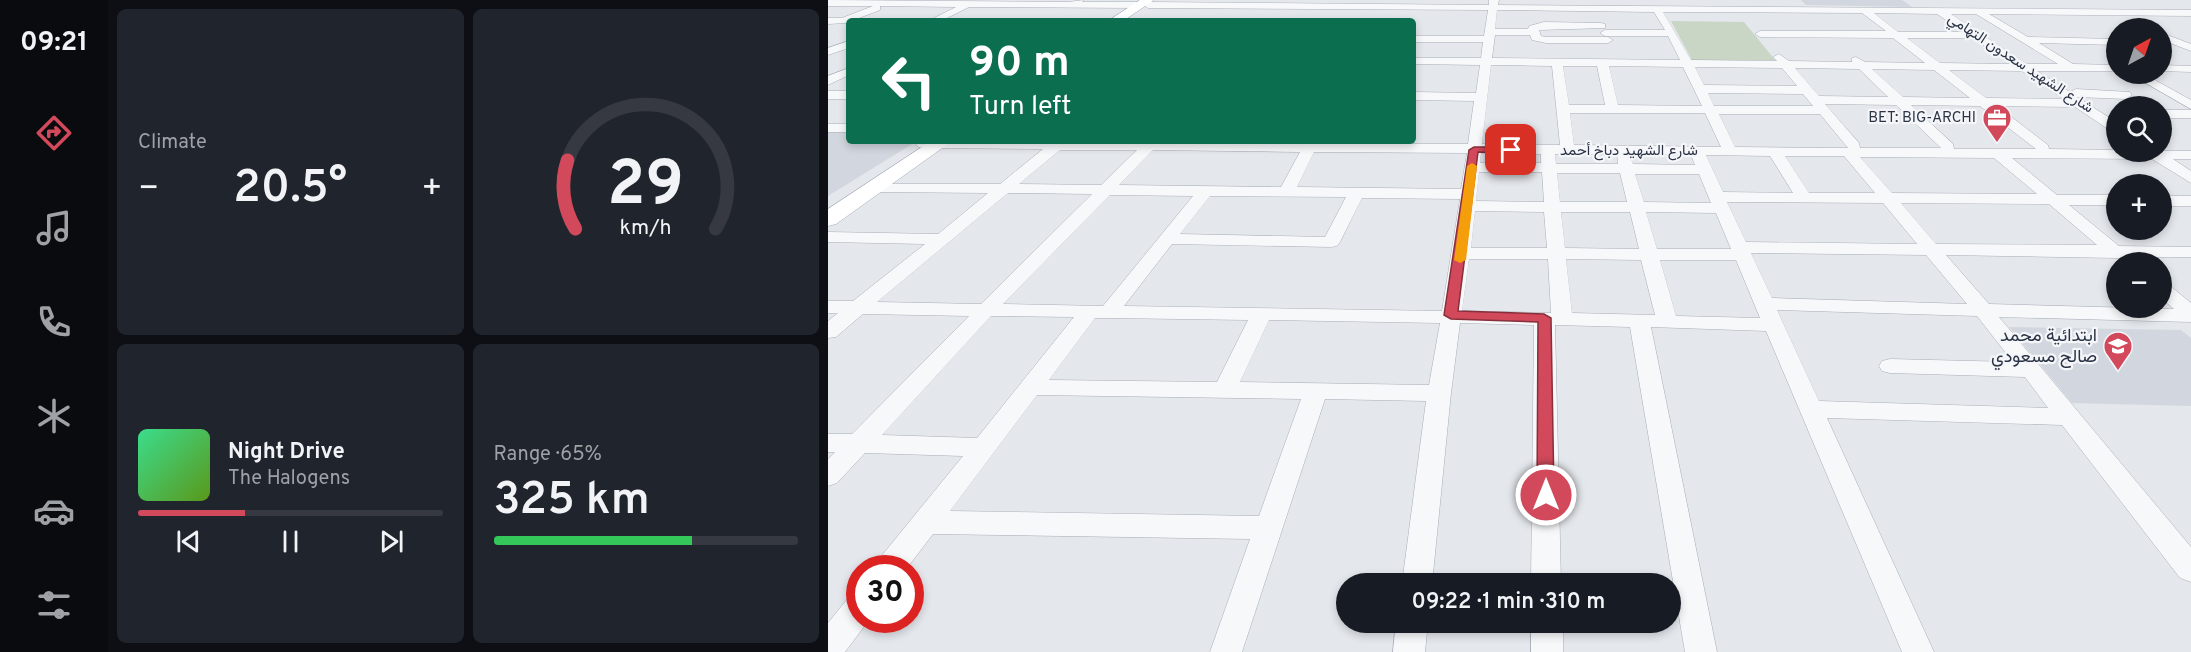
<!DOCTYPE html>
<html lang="en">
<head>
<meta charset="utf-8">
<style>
	body { margin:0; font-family:Overpass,Vazirmatn,sans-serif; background:#20242c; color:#f1f3f6; height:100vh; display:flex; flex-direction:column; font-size:22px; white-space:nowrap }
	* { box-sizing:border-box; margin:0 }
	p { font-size:20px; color:#9ea1a6 }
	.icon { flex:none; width:33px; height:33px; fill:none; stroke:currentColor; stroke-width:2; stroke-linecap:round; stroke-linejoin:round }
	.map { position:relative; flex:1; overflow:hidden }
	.drawer { display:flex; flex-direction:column; gap:9px; padding:9px; background:#0d0f14; width:720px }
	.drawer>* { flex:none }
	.banner { position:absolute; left:18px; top:18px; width:570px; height:126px; border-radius:6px; box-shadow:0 3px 9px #0003; background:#0b6e4f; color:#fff; overflow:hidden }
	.needle { width:39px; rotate:40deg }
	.controls { position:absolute; left:1278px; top:18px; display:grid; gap:12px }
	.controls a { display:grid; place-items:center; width:66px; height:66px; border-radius:50%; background:#171b24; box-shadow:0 3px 9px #0003; font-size:30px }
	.speed { position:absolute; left:18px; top:555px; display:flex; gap:12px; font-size:30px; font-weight:700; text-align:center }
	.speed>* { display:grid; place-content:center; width:78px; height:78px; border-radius:50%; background:#171b24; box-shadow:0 3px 9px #0003; line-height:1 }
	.speed .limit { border:9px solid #d22; background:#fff; color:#111 }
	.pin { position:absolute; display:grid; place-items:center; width:51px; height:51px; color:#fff; margin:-26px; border-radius:12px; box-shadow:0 3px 9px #0006 }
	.me { position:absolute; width:66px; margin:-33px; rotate:0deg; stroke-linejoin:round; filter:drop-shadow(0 0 4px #0008) }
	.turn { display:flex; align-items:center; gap:21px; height:126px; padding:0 24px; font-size:27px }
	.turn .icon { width:78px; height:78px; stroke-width:2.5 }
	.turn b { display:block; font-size:42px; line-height:51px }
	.big { font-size:45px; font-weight:600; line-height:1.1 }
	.drawer .card { flex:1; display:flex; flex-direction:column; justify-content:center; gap:9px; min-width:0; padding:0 21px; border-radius:9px; background:#20242c }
	.drawer .dial { align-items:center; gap:0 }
	.dial svg { height:156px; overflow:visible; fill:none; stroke:#363941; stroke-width:7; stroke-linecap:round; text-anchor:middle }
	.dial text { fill:#f1f3f6; stroke:none }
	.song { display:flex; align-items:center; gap:18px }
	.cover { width:72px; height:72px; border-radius:9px; background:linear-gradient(135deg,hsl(150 70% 55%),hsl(90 70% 35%)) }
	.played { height:6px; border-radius:3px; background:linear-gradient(90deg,#d1495b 35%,#363941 35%) }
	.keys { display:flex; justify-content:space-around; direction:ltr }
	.heat { display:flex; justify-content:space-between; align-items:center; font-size:33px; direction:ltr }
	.charge { height:9px; border-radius:4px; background:linear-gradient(90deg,#34c759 65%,#363941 0) }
	.drawer .tiles { flex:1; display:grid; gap:9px; grid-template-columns:repeat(2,1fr) }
	.trip { position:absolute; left:508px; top:573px; width:345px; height:60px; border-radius:30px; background:#171b24; box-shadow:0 3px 9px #0003; font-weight:600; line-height:60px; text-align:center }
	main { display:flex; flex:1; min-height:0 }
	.menu { display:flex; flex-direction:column; width:108px; justify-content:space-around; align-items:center; background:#090b0e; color:#9ea1a6 }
	.menu .icon { width:42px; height:42px }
	.menu .on { color:#d1495b }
	.menu b { font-size:27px; color:#f1f3f6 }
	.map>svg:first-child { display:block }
	.built { fill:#d2d6de }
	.green { fill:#c9d6c5 }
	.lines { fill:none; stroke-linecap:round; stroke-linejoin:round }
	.minor-casing { stroke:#a9aeb7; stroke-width:1 }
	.major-casing { stroke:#a3abb8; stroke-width:1 }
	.minor { fill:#f7f8fa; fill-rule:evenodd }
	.major { fill:#fff; fill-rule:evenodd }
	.route { fill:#d1495b; stroke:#882f3b; stroke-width:1.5 }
	.slow { fill:#f59e0b }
	.labels { text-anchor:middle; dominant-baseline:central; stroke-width:4.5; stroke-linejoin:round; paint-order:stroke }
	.far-street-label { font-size:15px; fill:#2b3445; stroke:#f4f6f9 }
	.far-poi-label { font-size:15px; fill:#2b3445; stroke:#f4f6f9; text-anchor:end }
	.poi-label { font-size:18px; fill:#2b3445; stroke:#f4f6f9; text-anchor:end }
</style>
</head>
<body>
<main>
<nav class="menu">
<b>09:21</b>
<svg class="icon on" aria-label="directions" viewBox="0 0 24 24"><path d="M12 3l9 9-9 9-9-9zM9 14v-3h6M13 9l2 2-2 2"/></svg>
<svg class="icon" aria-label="music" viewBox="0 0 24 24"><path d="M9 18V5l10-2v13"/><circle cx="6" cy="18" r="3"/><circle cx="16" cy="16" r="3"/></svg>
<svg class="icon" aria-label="phone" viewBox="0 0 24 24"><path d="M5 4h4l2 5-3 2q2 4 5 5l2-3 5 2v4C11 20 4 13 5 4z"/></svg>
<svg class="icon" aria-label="climate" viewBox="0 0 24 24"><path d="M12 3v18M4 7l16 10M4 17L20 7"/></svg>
<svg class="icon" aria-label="car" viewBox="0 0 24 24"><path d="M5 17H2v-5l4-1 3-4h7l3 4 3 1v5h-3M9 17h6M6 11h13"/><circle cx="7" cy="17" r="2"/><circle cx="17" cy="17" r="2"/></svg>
<svg class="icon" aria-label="filters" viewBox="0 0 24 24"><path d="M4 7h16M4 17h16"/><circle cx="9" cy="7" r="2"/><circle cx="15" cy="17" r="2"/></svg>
</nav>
<section class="drawer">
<div class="tiles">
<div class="card"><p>Climate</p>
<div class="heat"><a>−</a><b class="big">20.5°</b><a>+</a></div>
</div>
<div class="card dial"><svg viewBox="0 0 100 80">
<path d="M14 69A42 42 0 1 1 86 69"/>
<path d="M14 69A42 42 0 0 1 10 34" stroke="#d1495b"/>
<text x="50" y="56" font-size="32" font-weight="700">29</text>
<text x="50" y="72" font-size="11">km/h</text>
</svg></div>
<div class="card">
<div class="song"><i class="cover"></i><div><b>Night Drive</b><p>The Halogens</p></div></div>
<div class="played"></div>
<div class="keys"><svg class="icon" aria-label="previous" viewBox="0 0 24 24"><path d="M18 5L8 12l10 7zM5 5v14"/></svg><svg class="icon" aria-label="pause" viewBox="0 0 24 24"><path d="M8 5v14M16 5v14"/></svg><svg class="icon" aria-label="next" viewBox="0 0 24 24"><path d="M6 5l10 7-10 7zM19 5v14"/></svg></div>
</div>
<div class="card"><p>Range · 65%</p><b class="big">325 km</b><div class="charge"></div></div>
</div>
</section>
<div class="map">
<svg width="1363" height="652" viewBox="0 0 1363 652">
	<rect width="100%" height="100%" fill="#e4e7ec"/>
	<path class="built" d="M973 0H1074L1084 7 978 5Z
		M0 131H21V141H89L0 196Z
		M1181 327 1353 330 1363 338V406L1244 403Z"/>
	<path class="green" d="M843 21 916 22 947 60H864Z"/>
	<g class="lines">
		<g class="minor-casing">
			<path id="minor" d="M0 0 240 2 256 0 254 2H311L316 5 320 2 661 5V0H671L670 5 1363 10V16L1161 14 1200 37 1288 39V45L1211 43 1245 64 1288 65V71H1209L1242 92 1248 89 1302 92 1304 95 1298 99 1249 97 1288 122V132L1283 131 1247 107 1169 106 1220 145 1221 149 1363 151V159H1345L1363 171V183L1324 159 1184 158 1229 195H1288V205H1241L1291 246 1363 247V257L1289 258 1118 255 1161 304 1346 309 1334 299V283L1341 285 1363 303V322L1171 317 1363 547V582L1352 578 1234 425 999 418 1106 652H1074L938 331 823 327 889 652H857L802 327 727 325 733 584H703L706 325 632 323 623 393 604 584H574L598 401 497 399 414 652H382L422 539 105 534 79 568H47L51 559 135 456 37 453 9 483 0 486V459L7 452H0V434H24L141 316 35 314 8 337 0 338V321L10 313H0V301H25L97 244 0 242V232L110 234 160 193 49 192 43 190 41 187 43 184H172L215 149 95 148 90 147 88 144 90 141 640 144 646 101 585 100V92L648 93 652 65 585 64V58H653L655 42H585V36H656L660 10 320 8 316 5 311 8 141 7 113 21H100L128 7 52 6V10L18 23 0 24V18H14L45 6H0ZM669 10 826 12 837 30H777L772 33 777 36H840L852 60 664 58 667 35H702L704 40 718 43H780L785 40 780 37H718L713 36 711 30 777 28V24L773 23 716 22 701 26 700 29H667ZM835 12 1034 13 1058 31H932L927 34 932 37 1065 38 1097 63 1037 62 1028 57 1024 58V62L961 61 951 54 945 57 949 61 863 60ZM1046 13 1109 14 1136 32H1070ZM1123 14H1148L1230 64H1199ZM1079 38H1145L1183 64 1112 63ZM663 65 724 66 732 145 654 144ZM735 66H769L777 105H741ZM781 66 855 67 874 106 790 105ZM867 67 954 68 969 86 876 85ZM967 68 1031 69 1060 97 991 96ZM1044 69 1106 70 1142 98 1075 97ZM1121 70 1194 71 1236 99 1158 98ZM880 93 975 94 985 106H886ZM997 104 1068 105 1113 148H1032L1031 143ZM1083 105 1152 106 1208 149H1126L1125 144ZM742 113H877L893 147 746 145ZM891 114H992L1020 148 907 147ZM232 150H309L273 185 191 184ZM325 150 472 152 453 187 291 185ZM486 152 639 153 633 189 469 187ZM653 153 713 154V163H652ZM727 154H789L790 164H728ZM801 154 863 155 867 165 805 164ZM878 155 942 156 965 193 895 192ZM957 156H1016L1047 193H981ZM1032 157 1166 158 1209 194 1064 193ZM651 172H714L716 202 648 201ZM729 173H792L799 202H732ZM807 174H871L883 203 816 202ZM180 193 264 194 153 304 49 302ZM282 195 365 196 275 306 175 304ZM382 196 518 197 497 237 352 234ZM534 198 632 199 614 311 296 306 344 244 503 247 509 246 512 242ZM899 202 1055 203 1089 244 918 242ZM1073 203 1221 204 1269 245 1108 244ZM647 211 716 212 719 248H643ZM733 212H802L811 249 737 248ZM818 212 888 213 903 249H829ZM923 253 1098 255 1139 304 944 298ZM641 259H720L723 313 634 311ZM738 259 813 260 827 315 744 313ZM832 260H908L932 318 848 316ZM949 310 1149 316 1185 362 1062 359 1054 361 1051 366 1054 371 1062 373 1197 377 1220 408 991 401ZM163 316 246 317 149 438 54 435ZM267 318H281L420 320 389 382 221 380ZM441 320 612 323 601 385 412 382ZM209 395 473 399 431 516 122 511Z
				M1334 33 1363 44V51L1334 40Z
				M21 41V48L0 55V48Z
				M1334 65 1363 66V72L1334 71Z
				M21 68V75L0 85V76Z
				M1302 74H1316L1363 100V109Z
				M0 91H21V99H0Z
				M1334 110H1363V118H1334Z
				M0 124H21V132H0Z
				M1334 196H1363V206H1334Z
				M32 593V620H41L17 652H0V623L21 597Z
				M568 622H600L597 652H565Z
				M703 622H735V652H703Z"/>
		</g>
		<g class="major-casing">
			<path id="major" d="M312 0H326L295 21H280Z
				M103 141H124L8 224 0 226V209Z"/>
		</g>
		<use href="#minor" class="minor"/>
		<use href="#major" class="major"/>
	</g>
	<path class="route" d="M646 147H683L688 150 683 153 650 152 630 311 716 314 723 318 726 495 724 500 718 502 711 500 709 495 710 322 623 319 616 315 641 150Z"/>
	<path class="slow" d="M644 163 649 166 638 260 632 263 626 260 639 166Z"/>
	<defs>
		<g id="office-pin" transform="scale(1.5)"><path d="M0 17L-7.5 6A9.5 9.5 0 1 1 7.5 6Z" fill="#d1495b" stroke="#f4f6f9"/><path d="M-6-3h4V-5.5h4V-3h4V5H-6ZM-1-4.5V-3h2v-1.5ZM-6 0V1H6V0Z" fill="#fff"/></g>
		<g id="school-pin" transform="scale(1.5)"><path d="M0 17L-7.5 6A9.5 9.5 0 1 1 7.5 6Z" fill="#d1495b" stroke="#f4f6f9"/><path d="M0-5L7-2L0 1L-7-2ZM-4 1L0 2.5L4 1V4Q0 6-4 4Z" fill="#fff"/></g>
	</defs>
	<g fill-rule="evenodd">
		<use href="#office-pin" x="1169" y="118"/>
		<use href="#school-pin" x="1290" y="346"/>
	</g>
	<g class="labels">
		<g class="far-street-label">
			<text transform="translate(1192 64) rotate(33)">شارع الشهيد سعدون التهامي</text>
			<text x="801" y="151">شارع الشهيد دباخ أحمد</text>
		</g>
		<g class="far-poi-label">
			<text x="1148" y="118">BET: BIG-ARCHI</text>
		</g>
		<g class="poi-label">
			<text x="1269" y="336">ابتدائية محمد<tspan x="1269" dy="21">صالح مسعودي</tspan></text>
		</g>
	</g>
</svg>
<div class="controls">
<a><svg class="needle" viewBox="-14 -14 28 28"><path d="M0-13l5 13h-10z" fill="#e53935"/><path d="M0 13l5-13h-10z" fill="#9ea1a6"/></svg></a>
<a><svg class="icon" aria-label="search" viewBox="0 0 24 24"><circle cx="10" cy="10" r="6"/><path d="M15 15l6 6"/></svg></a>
<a>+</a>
<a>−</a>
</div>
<div class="speed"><div class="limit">30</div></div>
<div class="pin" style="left:683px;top:150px;background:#d93025"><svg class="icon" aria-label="arrive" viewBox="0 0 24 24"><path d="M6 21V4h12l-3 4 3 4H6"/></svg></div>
<svg class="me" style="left:718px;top:495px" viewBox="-20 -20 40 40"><circle r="17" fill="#d1495b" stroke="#fff" stroke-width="3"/><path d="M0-11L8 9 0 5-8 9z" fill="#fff"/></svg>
<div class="trip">09:22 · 1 min · 310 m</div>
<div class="banner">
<div class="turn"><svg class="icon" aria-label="left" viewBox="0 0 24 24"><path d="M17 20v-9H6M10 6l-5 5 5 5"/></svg><div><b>90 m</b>Turn left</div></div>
</div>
</div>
</main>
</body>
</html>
